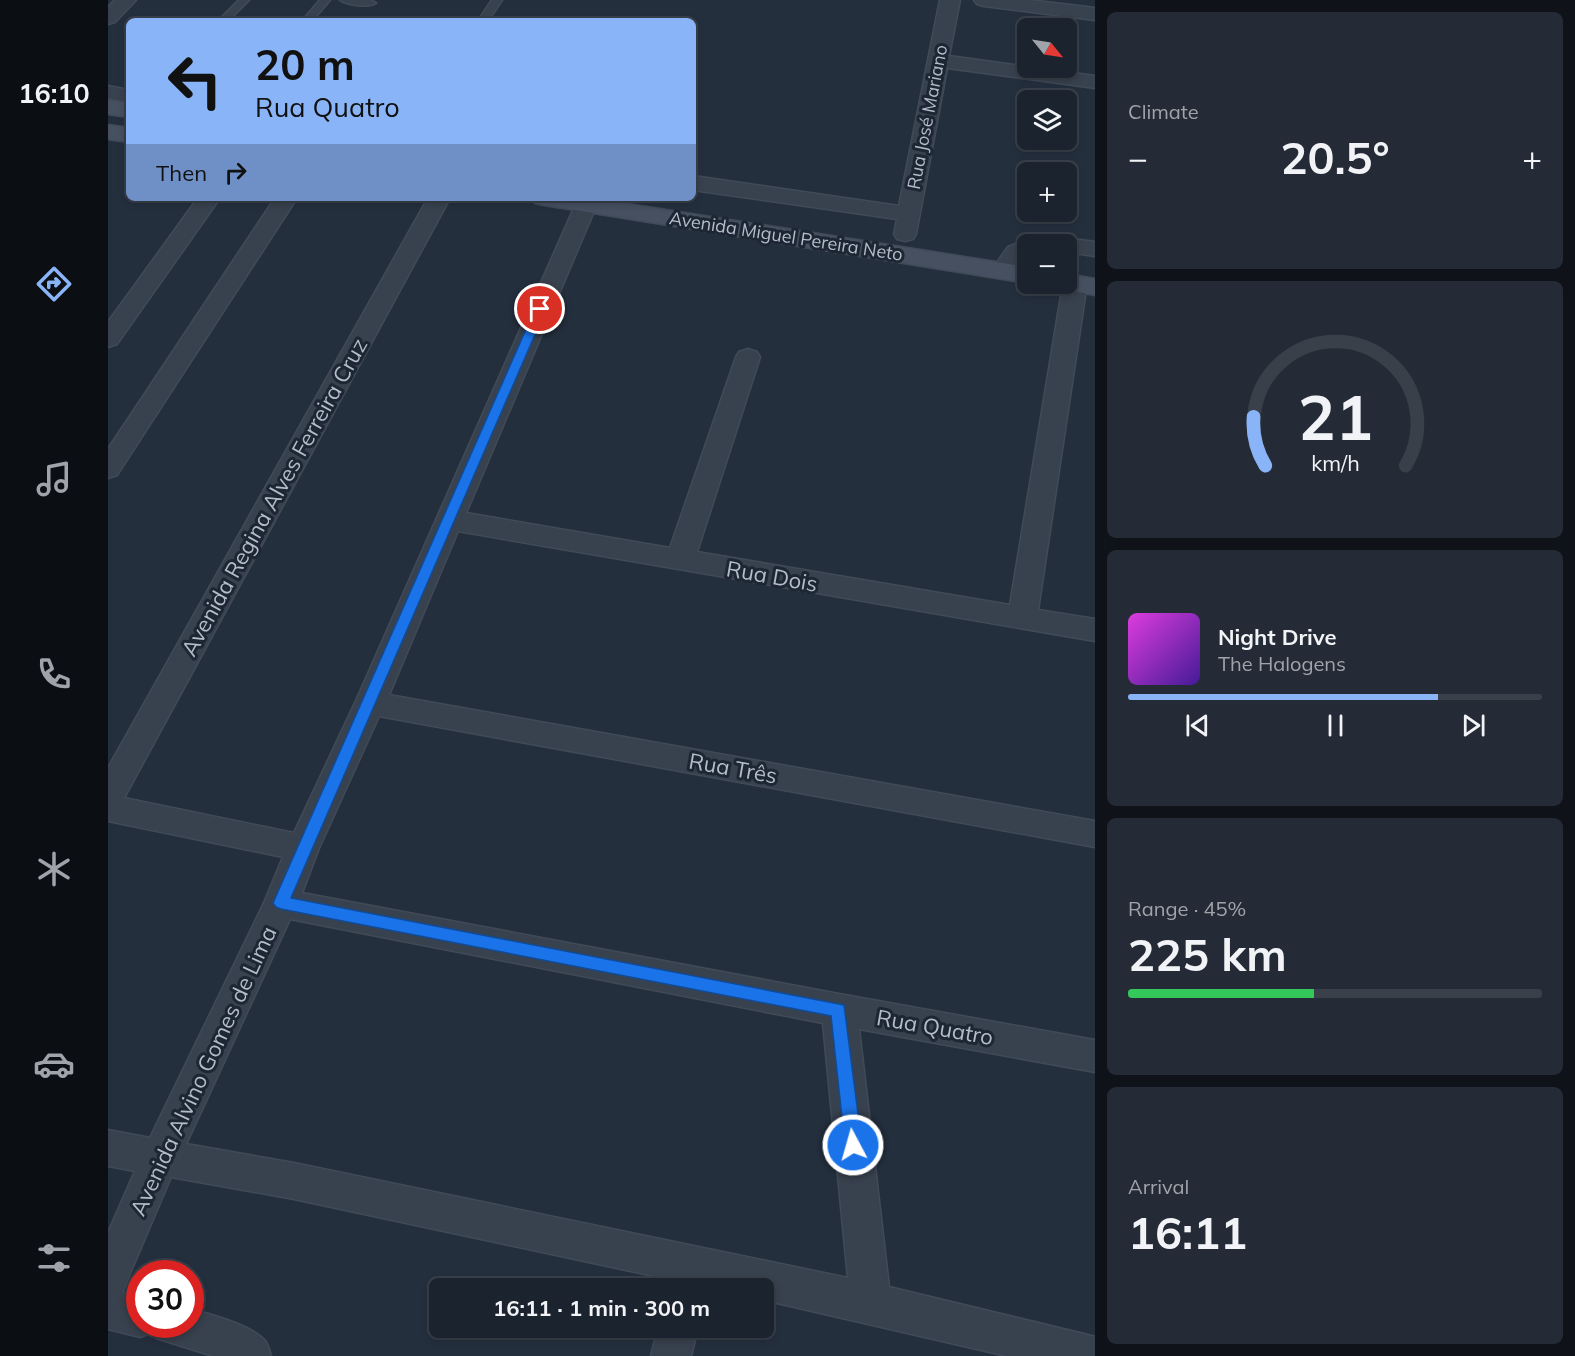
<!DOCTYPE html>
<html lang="en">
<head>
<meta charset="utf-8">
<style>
	body { margin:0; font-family:Mulish,sans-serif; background:#242b36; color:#f1f3f6; height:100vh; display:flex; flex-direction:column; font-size:22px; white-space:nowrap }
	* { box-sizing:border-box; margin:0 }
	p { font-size:20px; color:#a0a4aa }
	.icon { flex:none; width:33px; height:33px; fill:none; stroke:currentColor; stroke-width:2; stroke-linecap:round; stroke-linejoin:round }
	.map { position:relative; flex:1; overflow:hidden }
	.panel { display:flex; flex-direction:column; gap:12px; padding:12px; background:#0f1319; width:480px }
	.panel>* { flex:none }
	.guide { position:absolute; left:18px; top:18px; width:570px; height:183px; border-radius:9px; box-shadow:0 3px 9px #0003,0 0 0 2px #39404a; background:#8ab4f8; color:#111; overflow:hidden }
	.needle { width:39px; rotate:120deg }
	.controls { position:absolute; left:909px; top:18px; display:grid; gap:12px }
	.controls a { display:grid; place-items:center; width:60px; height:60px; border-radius:9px; background:#1b232e; box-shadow:0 3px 9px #0003,0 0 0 2px #39404a; font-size:30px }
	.speed { position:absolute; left:18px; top:1260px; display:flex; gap:12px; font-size:30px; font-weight:700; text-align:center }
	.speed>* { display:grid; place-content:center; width:78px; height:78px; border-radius:50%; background:#1b232e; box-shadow:0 3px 9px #0003,0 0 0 2px #39404a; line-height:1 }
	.speed .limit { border:9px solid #d22; background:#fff; color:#111 }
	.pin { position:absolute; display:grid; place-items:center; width:51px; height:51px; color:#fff; margin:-26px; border:3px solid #fff; border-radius:50%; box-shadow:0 2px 6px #0007 }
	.me { position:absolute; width:66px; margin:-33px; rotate:354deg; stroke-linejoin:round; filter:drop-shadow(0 0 4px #0008) }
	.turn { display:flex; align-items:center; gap:21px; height:126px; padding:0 30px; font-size:27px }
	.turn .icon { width:78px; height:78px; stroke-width:2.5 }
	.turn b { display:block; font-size:42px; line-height:51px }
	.then { display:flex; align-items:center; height:57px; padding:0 30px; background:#0003; gap:12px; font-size:22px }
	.big { font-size:45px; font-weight:700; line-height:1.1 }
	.panel .tile { flex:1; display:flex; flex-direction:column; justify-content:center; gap:9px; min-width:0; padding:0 21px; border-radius:9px; background:#242b36 }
	.panel .dial { align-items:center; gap:0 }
	.dial svg { height:156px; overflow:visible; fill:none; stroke:#39404a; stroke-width:7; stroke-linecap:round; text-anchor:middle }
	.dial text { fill:#f1f3f6; stroke:none }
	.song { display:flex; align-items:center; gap:18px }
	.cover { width:72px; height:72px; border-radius:9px; background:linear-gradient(135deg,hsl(300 70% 55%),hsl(260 70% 35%)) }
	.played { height:6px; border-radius:3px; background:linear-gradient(90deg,#8ab4f8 75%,#39404a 75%) }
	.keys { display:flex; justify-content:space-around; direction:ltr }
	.heat { display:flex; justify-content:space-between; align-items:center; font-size:33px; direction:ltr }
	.charge { height:9px; border-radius:4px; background:linear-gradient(90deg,#34c759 45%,#39404a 0) }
	.trip { position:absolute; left:321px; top:1278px; width:345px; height:60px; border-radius:9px; background:#1b232e; box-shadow:0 3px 9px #0003,0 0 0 2px #39404a; font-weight:700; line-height:60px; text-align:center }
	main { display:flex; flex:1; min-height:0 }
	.tab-bar { display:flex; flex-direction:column; width:108px; justify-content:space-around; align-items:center; background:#0b0e12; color:#a0a4aa }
	.tab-bar .icon { width:42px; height:42px }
	.tab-bar .current { color:#8ab4f8 }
	.tab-bar b { font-size:27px; color:#f1f3f6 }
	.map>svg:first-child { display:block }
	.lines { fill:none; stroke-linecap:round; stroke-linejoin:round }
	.lane-casing { stroke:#414a57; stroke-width:3 }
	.street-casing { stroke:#414a57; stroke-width:3 }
	.secondary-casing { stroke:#414a57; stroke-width:3 }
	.lane { fill:#38414e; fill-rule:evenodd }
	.street { fill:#38414e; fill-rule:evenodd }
	.secondary { fill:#465061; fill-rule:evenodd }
	.route { fill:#1a73e8; stroke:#114b97; stroke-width:1.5 }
	.labels { text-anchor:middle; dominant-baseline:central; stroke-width:6; stroke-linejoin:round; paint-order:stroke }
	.far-street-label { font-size:18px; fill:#b4bcc9; stroke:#1d2633 }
	.street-label { font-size:22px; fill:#b4bcc9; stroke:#1d2633 }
</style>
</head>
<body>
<main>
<nav class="tab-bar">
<b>16:10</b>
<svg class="icon current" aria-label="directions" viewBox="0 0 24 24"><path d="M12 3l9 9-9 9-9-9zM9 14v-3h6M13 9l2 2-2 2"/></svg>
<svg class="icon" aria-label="music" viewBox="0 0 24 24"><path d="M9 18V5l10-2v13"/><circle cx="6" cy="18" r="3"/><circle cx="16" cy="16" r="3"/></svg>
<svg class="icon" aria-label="phone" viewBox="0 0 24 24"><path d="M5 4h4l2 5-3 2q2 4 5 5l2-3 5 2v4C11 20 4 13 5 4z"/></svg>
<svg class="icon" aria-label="climate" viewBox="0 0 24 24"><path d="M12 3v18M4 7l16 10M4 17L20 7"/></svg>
<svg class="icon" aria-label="car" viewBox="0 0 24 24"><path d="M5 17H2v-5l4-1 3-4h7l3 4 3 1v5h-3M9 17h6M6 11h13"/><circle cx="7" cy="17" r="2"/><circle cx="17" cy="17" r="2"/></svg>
<svg class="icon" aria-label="filters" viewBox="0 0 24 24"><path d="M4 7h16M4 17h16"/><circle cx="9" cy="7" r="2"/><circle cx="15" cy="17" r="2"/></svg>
</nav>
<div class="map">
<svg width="987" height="1356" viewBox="0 0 987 1356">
	<rect width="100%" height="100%" fill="#242f3e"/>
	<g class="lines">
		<g class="lane-casing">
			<path id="lane" d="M131 0H141L120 21H110Z
				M212 0H222L204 21H194Z
				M232 0H262L268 3C260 8 240 5 232 0Z
				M384 0H394L380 21H370Z"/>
		</g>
		<g class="street-casing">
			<path id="street" d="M7 0H28L7 22 0 24V7Z
				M832 0H852L841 56 987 76V88L839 68 808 234 805 239 797 241 789 239 786 234 789 219 585 190V176L791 206Z
				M866 0H921L987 8V20L876 6 869 4Z
				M0 86 21 90V102L0 98Z
				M90 198H112L9 344 0 347V322Z
				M167 198H189L9 475 0 478V449Z
				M320 198H342L16 798 186 833 247 703 470 199H486L489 204 358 513 562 548 628 357 631 352 640 349 649 352 652 357 589 552 902 605 955 284H958L959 278 967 276 975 278 979 283 930 610 987 619V641L350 531 281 695 987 821V847L271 716 211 848 194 893 731 994 987 1040V1072L751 1029 781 1287 984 1336 987 1337V1356H899L656 1300V1288H602L186 1199 63 1177 14 1292 32 1297V1324H82V1309C102 1314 146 1326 158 1342 160 1346 162 1352 163 1356H105L48 1338 45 1332 32 1337 0 1329V1233L27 1171 0 1166V1130L42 1138 156 903 175 857 0 821V768ZM182 919 715 1023 740 1278 186 1163 78 1144Z
				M958 238 987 242V256L958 252V244H947L950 240Z
				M920 239 928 241 930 244H920C920 261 905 280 887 276L883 271 900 247Z
				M550 1328H590L583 1356H543Z"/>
		</g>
		<g class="secondary-casing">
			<path id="secondary" d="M0 100 21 103V117L0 114Z
				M0 125 21 128V142L0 139Z
				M424 198H482L920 267V283L436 205 427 203Z
				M958 274 987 279V295L949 288 946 284H958Z"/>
		</g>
		<use href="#lane" class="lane"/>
		<use href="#street" class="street"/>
		<use href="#secondary" class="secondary"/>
	</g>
	<path class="route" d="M432 306 438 309 183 898 736 1005 754 1145 751 1151 745 1153 739 1151 737 1145 723 1016 173 909 168 907 165 903 427 309Z"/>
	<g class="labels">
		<g class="far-street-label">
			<text transform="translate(819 117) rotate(-79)">Rua José Mariano</text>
			<text transform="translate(678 236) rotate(9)">Avenida Miguel Pereira Neto</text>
		</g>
		<g class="street-label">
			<text transform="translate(166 497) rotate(-61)">Avenida Regina Alves Ferreira Cruz</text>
			<text transform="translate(664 576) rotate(10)">Rua Dois</text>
			<text transform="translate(625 768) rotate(10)">Rua Três</text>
			<text transform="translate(827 1027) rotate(10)">Rua Quatro</text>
			<text transform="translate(95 1071) rotate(-65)">Avenida Alvino Gomes de Lima</text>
		</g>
	</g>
</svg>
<div class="controls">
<a><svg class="needle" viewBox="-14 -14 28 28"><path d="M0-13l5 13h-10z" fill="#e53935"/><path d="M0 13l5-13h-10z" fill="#a0a4aa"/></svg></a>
<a><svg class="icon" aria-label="layers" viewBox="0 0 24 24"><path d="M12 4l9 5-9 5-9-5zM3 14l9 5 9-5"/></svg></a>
<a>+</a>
<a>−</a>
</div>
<div class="speed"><div class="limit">30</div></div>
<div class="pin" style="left:432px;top:309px;background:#d93025"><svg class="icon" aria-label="arrive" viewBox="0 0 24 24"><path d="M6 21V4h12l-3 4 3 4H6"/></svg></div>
<svg class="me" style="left:745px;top:1145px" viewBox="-20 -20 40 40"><circle r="17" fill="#1a73e8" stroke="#fff" stroke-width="3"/><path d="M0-11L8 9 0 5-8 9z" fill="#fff"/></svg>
<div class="trip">16:11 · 1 min · 300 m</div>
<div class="guide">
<div class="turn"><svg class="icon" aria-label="left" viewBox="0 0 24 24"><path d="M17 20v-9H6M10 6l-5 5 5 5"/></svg><div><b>20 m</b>Rua Quatro</div></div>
<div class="then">Then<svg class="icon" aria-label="right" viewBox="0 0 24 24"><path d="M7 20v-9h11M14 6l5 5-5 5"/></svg></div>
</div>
</div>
<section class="panel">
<div class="tile"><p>Climate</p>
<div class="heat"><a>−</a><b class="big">20.5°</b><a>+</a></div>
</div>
<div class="tile dial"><svg viewBox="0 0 100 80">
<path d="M14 69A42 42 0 1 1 86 69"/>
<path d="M14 69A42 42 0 0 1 8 44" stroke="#8ab4f8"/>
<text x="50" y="56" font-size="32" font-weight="700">21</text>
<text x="50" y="72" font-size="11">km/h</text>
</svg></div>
<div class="tile">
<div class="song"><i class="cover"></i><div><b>Night Drive</b><p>The Halogens</p></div></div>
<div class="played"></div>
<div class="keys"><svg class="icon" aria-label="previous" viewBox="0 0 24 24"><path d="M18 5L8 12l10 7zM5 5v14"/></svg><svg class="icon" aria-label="pause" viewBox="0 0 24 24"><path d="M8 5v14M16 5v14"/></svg><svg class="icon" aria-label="next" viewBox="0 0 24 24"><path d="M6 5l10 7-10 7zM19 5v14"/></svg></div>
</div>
<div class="tile"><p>Range · 45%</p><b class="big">225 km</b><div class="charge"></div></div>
<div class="tile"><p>Arrival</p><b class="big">16:11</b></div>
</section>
</main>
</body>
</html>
